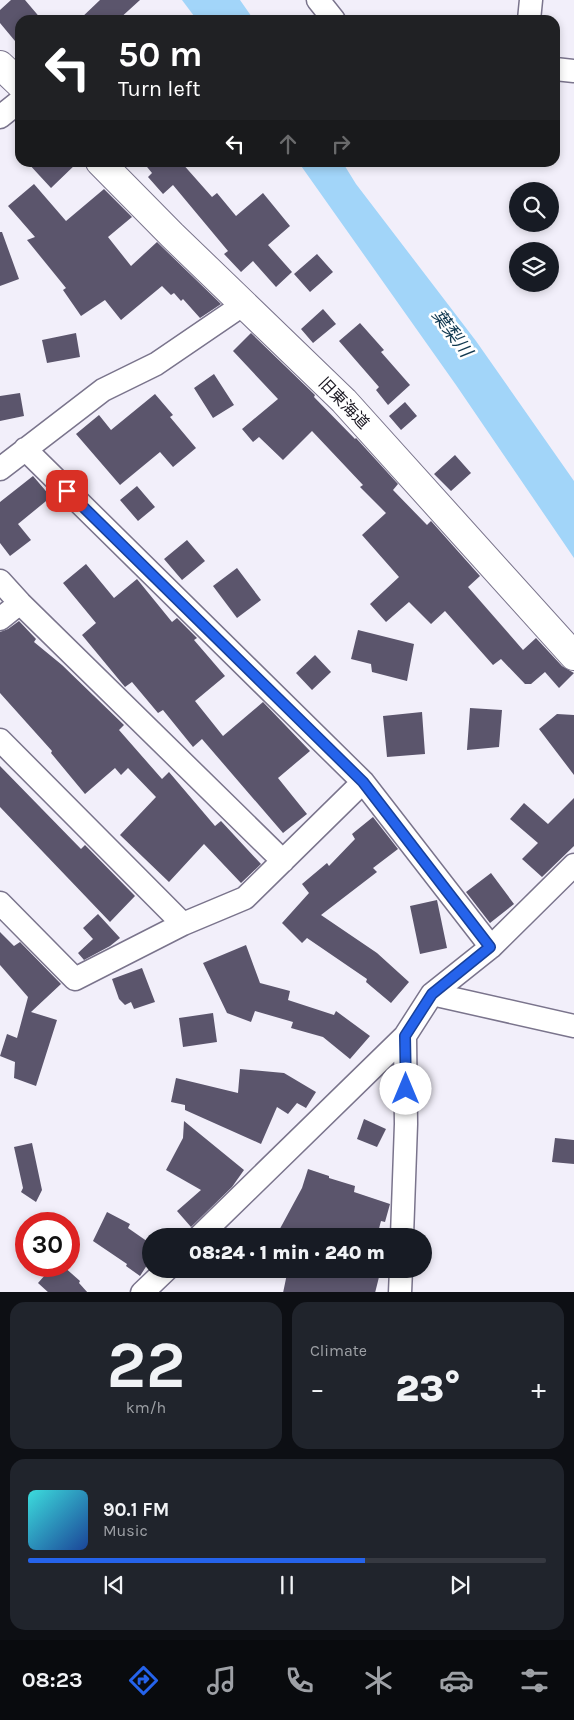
<!DOCTYPE html>
<html lang="en">
<head>
<meta charset="utf-8">
<style>
	body { margin:0; font-family:Karla,"Noto Sans JP",sans-serif; background:#20242c; color:#f1f3f6; height:100vh; display:flex; flex-direction:column; font-size:19px; white-space:nowrap }
	* { box-sizing:border-box; margin:0 }
	p { font-size:16px; color:#9ea1a6 }
	.icon { flex:none; width:28px; height:28px; fill:none; stroke:currentColor; stroke-width:2; stroke-linecap:round; stroke-linejoin:round }
	.map { position:relative; height:1292px; overflow:hidden }
	.details { display:flex; flex-direction:column; gap:10px; padding:10px; background:#0d0f14; flex:1 }
	.details>* { flex:none }
	.top-card { position:absolute; left:15px; top:15px; width:545px; height:152px; border-radius:15px; box-shadow:0 2px 8px #0003; background:#202124; color:#fff; overflow:hidden }
	.controls { position:absolute; left:509px; top:182px; display:grid; gap:10px }
	.controls a { display:grid; place-items:center; width:50px; height:50px; border-radius:50%; background:#171b24; box-shadow:0 2px 8px #0003; font-size:25px }
	.speed { position:absolute; left:15px; top:1212px; display:flex; gap:10px; font-size:25px; font-weight:700; text-align:center }
	.speed>* { display:grid; place-content:center; width:65px; height:65px; border-radius:50%; background:#171b24; box-shadow:0 2px 8px #0003; line-height:1 }
	.speed .limit { border:8px solid #d22; background:#fff; color:#111 }
	.pin { position:absolute; display:grid; place-items:center; width:42px; height:42px; color:#fff; margin:-21px; border-radius:10px; box-shadow:0 2px 8px #0006 }
	.me { position:absolute; width:55px; margin:-28px; rotate:0deg; stroke-linejoin:round; filter:drop-shadow(0 0 4px #0008) }
	.turn { display:flex; align-items:center; gap:18px; height:105px; padding:0 20px; font-size:22px }
	.turn .icon { width:65px; height:65px; stroke-width:2.5 }
	.turn b { display:block; font-size:35px; line-height:42px }
	.lanes { display:flex; align-items:center; height:48px; padding:0 20px; background:#0003; justify-content:center; gap:25px; direction:ltr }
	.lanes .off { opacity:.35 }
	.big { font-size:38px; font-weight:800; line-height:1.1 }
	.details .widget { flex:1; display:flex; flex-direction:column; justify-content:center; gap:8px; min-width:0; padding:0 18px; border-radius:15px; background:#20242c }
	.details .dial { align-items:center; gap:0 }
	.dial b { font-size:65px; line-height:1 }
	.song { display:flex; align-items:center; gap:15px }
	.cover { width:60px; height:60px; border-radius:8px; background:linear-gradient(135deg,hsl(180 70% 55%),hsl(220 70% 35%)) }
	.played { height:5px; border-radius:2px; background:linear-gradient(90deg,#2563eb 65%,#363941 65%) }
	.keys { display:flex; justify-content:space-around; direction:ltr }
	.heat { display:flex; justify-content:space-between; align-items:center; font-size:28px; direction:ltr }
	.details .tiles { flex:1; display:grid; gap:10px; grid-template-columns:1fr 1fr }
	.widget:last-child { grid-column:span 2 }
	.trip { position:absolute; left:142px; top:1228px; width:290px; height:50px; border-radius:25px; background:#171b24; box-shadow:0 2px 8px #0003; font-weight:800; line-height:50px; text-align:center }
	.tabs { display:flex; height:80px; justify-content:space-around; align-items:center; background:#090b0e; color:#9ea1a6 }
	.tabs .icon { width:35px; height:35px }
	.tabs .on { color:#2563eb }
	.tabs b { font-size:22px; color:#f1f3f6 }
	.map>svg:first-child { display:block }
	.water { fill:#a2d5f9 }
	.building { fill:#5b556c }
	.lines { fill:none; stroke-linecap:round; stroke-linejoin:round }
	.street-casing { stroke:#7a748c; stroke-width:25 }
	.secondary-casing { stroke:#7a748c; stroke-width:30 }
	.street { stroke:#fff; stroke-width:22 }
	.secondary { stroke:#fff; stroke-width:28 }
	.route-casing { stroke:#184099; stroke-width:12 }
	.route { stroke:#2563eb; stroke-width:9 }
	.labels { text-anchor:middle; dominant-baseline:central; stroke-width:5; stroke-linejoin:round; paint-order:stroke }
	.street-label { font-size:16px; fill:#18151f; stroke:#fff }
	.water-label { font-size:18px; font-style:italic; fill:#103850; stroke:#fff }
</style>
</head>
<body>
<div class="map">
<svg width="574" height="1293" viewBox="0 0 574 1293">
	<rect width="100%" height="100%" fill="#f2effa"/>
	<path class="water" d="M182 0H240L254 20H197Z
		M299 163H343L356 184 476 341 574 481V558L456 385Z"/>
	<path class="building" d="M11 0H25L42 20H20V47L0 23V10Z
		M100 0H140L118 20H79Z
		M27 162H78L51 188Z
		M143 162H181L212 197 217 193 236 216 263 193 290 226 268 245 292 272 276 287 253 261 241 272 224 254 228 251 173 185 163 194 148 177 152 173Z
		M34 184 66 221 104 189 132 217 108 237 131 266 157 242 221 304 200 318 183 299 181 301 174 293 171 295 162 286 121 320 105 300 81 316 63 290 66 288 27 240 35 237 8 206Z
		M0 232H2L19 279 0 286Z
		M317 254 333 272 310 292 294 274Z
		M323 309 336 324 313 343 301 329Z
		M360 323 384 350 381 352 410 385 388 405 376 390 379 387 339 341Z
		M76 333 80 357 47 363 42 340Z
		M251 333 315 395 314 397 355 439 356 438 398 484 393 490 427 525 431 521 480 576 468 587 523 650 536 638 562 666 574 673 559 688 545 672 531 684H525L501 659 493 665 445 611 431 624 409 602 386 622 370 604 399 577 362 535 386 513 360 487 363 485 312 431 283 460 259 437 253 442 242 429 278 399 233 351Z
		M214 374 234 405 213 418 194 388Z
		M20 393 24 416 0 421V396Z
		M155 394 173 415 170 417 196 448 173 467 160 452 120 485 76 434 99 415 111 430Z
		M405 402 417 416 401 430 389 416Z
		M455 455 471 473 451 491 434 474Z
		M33 476 51 497 18 524 31 540 10 556 0 543V502Z
		M137 486 155 507 138 521 120 500Z
		M187 540 205 561 182 580 164 559Z
		M86 564 114 598 137 579 172 622 177 618 197 638 194 640 225 676 195 701 223 736 263 702 310 751 278 778 307 814 283 833 202 739 193 747 163 710 158 713 132 682 125 687 82 635 96 623 63 583Z
		M237 568 261 600 237 618 213 586Z
		M19 621 36 639 34 642 62 665 124 725 119 730 162 779 169 772 215 826 221 821 261 864 241 883 204 844 169 882 120 835 156 797 128 768 121 775 115 768 85 794 51 753 52 751 0 693V632L8 629Z
		M358 630 414 644 407 681 372 672 371 664 351 659Z
		M315 655 331 672 312 690 296 673Z
		M470 708 502 710 499 747 467 750Z
		M422 712 425 754 387 757 383 716Z
		M557 714 574 715V775L539 729Z
		M0 766 81 849 85 845 135 896 110 922 0 807Z
		M574 798V846L542 877 522 859 538 843 510 819 524 803 548 824Z
		M373 817 398 849 373 868 377 872 321 915 377 953 409 982 391 1003 366 982 367 979 307 938 302 943 282 923 309 893 302 884 327 863 329 866 355 839 352 834Z
		M491 873 514 904 490 923 466 892Z
		M437 900 447 948 420 954 410 906Z
		M98 914 120 938 110 946 84 960 78 953 93 939 83 928Z
		M0 932 14 946 20 942 61 984 31 1012 57 1020 36 1086 14 1078 15 1062 0 1056 7 1034 17 1038 28 997 0 965Z
		M246 945 260 983 290 991 288 1000 334 1015 336 1011 370 1036 350 1059 323 1037 291 1028 293 1022 255 1011 251 1022 227 1013 203 963Z
		M142 968 155 1002 134 1009 131 1002 125 1005 119 999 112 979Z
		M213 1013 217 1042 183 1047 179 1018Z
		M240 1069 284 1073 316 1092 306 1108 297 1103 288 1114 277 1107 261 1144 185 1110V1105L171 1102 176 1078 238 1093Z
		M364 1119 386 1129 377 1147 357 1139Z
		M184 1121 244 1170 232 1187 191 1227 177 1211 201 1190 166 1170 183 1138Z
		M555 1138 574 1140V1164L552 1162Z
		M32 1143 42 1190 36 1202 21 1192 23 1188 14 1147Z
		M308 1169 329 1176V1178L355 1186 354 1192 390 1204 385 1222 381 1221 377 1236H276L302 1188Z
		M107 1212 130 1224 128 1228 151 1244V1259L140 1276 126 1266 127 1264 93 1241Z
		M53 1266H63L80 1281 79 1283 88 1293H49L38 1283Z
		M288 1269H360L380 1273 375 1293H283Z"/>
	<g class="lines">
		<g class="street-casing">
			<path id="street" d="M318 0 334 20
				M529 20 531 0
				M555 69 574 71
				M0 117 20 101
				M25 449 363 782 491 947
				M0 469 103 390 156 364 244 304
				M0 581 20 603 283 861
				M0 619 20 603
				M0 740 183 924
				M0 903 75 979 183 924 245 898 363 782
				M432 994 574 1026
				M200 1236 405 1036 432 994 491 947 574 865
				M402 1236 406 1124 405 1036
				M142 1293 167 1269
				M400 1293 401 1269"/>
		</g>
		<g class="secondary-casing">
			<path id="secondary" d="M0 65 20 84
				M100 162 172 235 344 401 574 656"/>
		</g>
		<use href="#street" class="street"/>
		<use href="#secondary" class="secondary"/>
	</g>
	<g class="lines">
		<g class="route-casing">
			<path id="route" d="M67 491 363 782 490 947 432 994 405 1036 406 1089"/>
		</g>
		<use href="#route" class="route"/>
	</g>
	<g class="labels">
		<g class="street-label">
			<text transform="translate(344 403) rotate(46)">旧東海道</text>
		</g>
		<g class="water-label">
			<text transform="translate(452 333) rotate(54)">葉梨川</text>
		</g>
	</g>
</svg>
<div class="controls">
<a><svg class="icon" aria-label="search" viewBox="0 0 24 24"><circle cx="10" cy="10" r="6"/><path d="M15 15l6 6"/></svg></a>
<a><svg class="icon" aria-label="layers" viewBox="0 0 24 24"><path d="M12 4l9 5-9 5-9-5zM3 14l9 5 9-5"/></svg></a>
</div>
<div class="speed"><div class="limit">30</div></div>
<div class="pin" style="left:67px;top:491px;background:#d93025"><svg class="icon" aria-label="arrive" viewBox="0 0 24 24"><path d="M6 21V4h12l-3 4 3 4H6"/></svg></div>
<svg class="me" style="left:406px;top:1089px" viewBox="-20 -20 40 40"><circle r="19" fill="#fff"/><path d="M0-13L10 11 0 6-10 11z" fill="#2563eb"/></svg>
<div class="trip">08:24 · 1 min · 240 m</div>
<div class="top-card">
<div class="turn"><svg class="icon" aria-label="left" viewBox="0 0 24 24"><path d="M17 20v-9H6M10 6l-5 5 5 5"/></svg><div><b>50 m</b>Turn left</div></div>
<div class="lanes"><svg class="icon" aria-label="left" viewBox="0 0 24 24"><path d="M17 20v-9H6M10 6l-5 5 5 5"/></svg><svg class="icon off" aria-label="ahead" viewBox="0 0 24 24"><path d="M12 20V5M6 11l6-6 6 6"/></svg><svg class="icon off" aria-label="right" viewBox="0 0 24 24"><path d="M7 20v-9h11M14 6l5 5-5 5"/></svg></div>
</div>
</div>
<section class="details">
<div class="tiles">
<div class="widget dial"><b>22</b><p>km/h</p></div>
<div class="widget"><p>Climate</p>
<div class="heat"><a>−</a><b class="big">23°</b><a>+</a></div>
</div>
<div class="widget">
<div class="song"><i class="cover"></i><div><b>90.1 FM</b><p>Music</p></div></div>
<div class="played"></div>
<div class="keys"><svg class="icon" aria-label="previous" viewBox="0 0 24 24"><path d="M18 5L8 12l10 7zM5 5v14"/></svg><svg class="icon" aria-label="pause" viewBox="0 0 24 24"><path d="M8 5v14M16 5v14"/></svg><svg class="icon" aria-label="next" viewBox="0 0 24 24"><path d="M6 5l10 7-10 7zM19 5v14"/></svg></div>
</div>
</div>
</section>
<nav class="tabs">
<b>08:23</b>
<svg class="icon on" aria-label="directions" viewBox="0 0 24 24"><path d="M12 3l9 9-9 9-9-9zM9 14v-3h6M13 9l2 2-2 2"/></svg>
<svg class="icon" aria-label="music" viewBox="0 0 24 24"><path d="M9 18V5l10-2v13"/><circle cx="6" cy="18" r="3"/><circle cx="16" cy="16" r="3"/></svg>
<svg class="icon" aria-label="phone" viewBox="0 0 24 24"><path d="M5 4h4l2 5-3 2q2 4 5 5l2-3 5 2v4C11 20 4 13 5 4z"/></svg>
<svg class="icon" aria-label="climate" viewBox="0 0 24 24"><path d="M12 3v18M4 7l16 10M4 17L20 7"/></svg>
<svg class="icon" aria-label="car" viewBox="0 0 24 24"><path d="M5 17H2v-5l4-1 3-4h7l3 4 3 1v5h-3M9 17h6M6 11h13"/><circle cx="7" cy="17" r="2"/><circle cx="17" cy="17" r="2"/></svg>
<svg class="icon" aria-label="filters" viewBox="0 0 24 24"><path d="M4 7h16M4 17h16"/><circle cx="9" cy="7" r="2"/><circle cx="15" cy="17" r="2"/></svg>
</nav>
</body>
</html>
